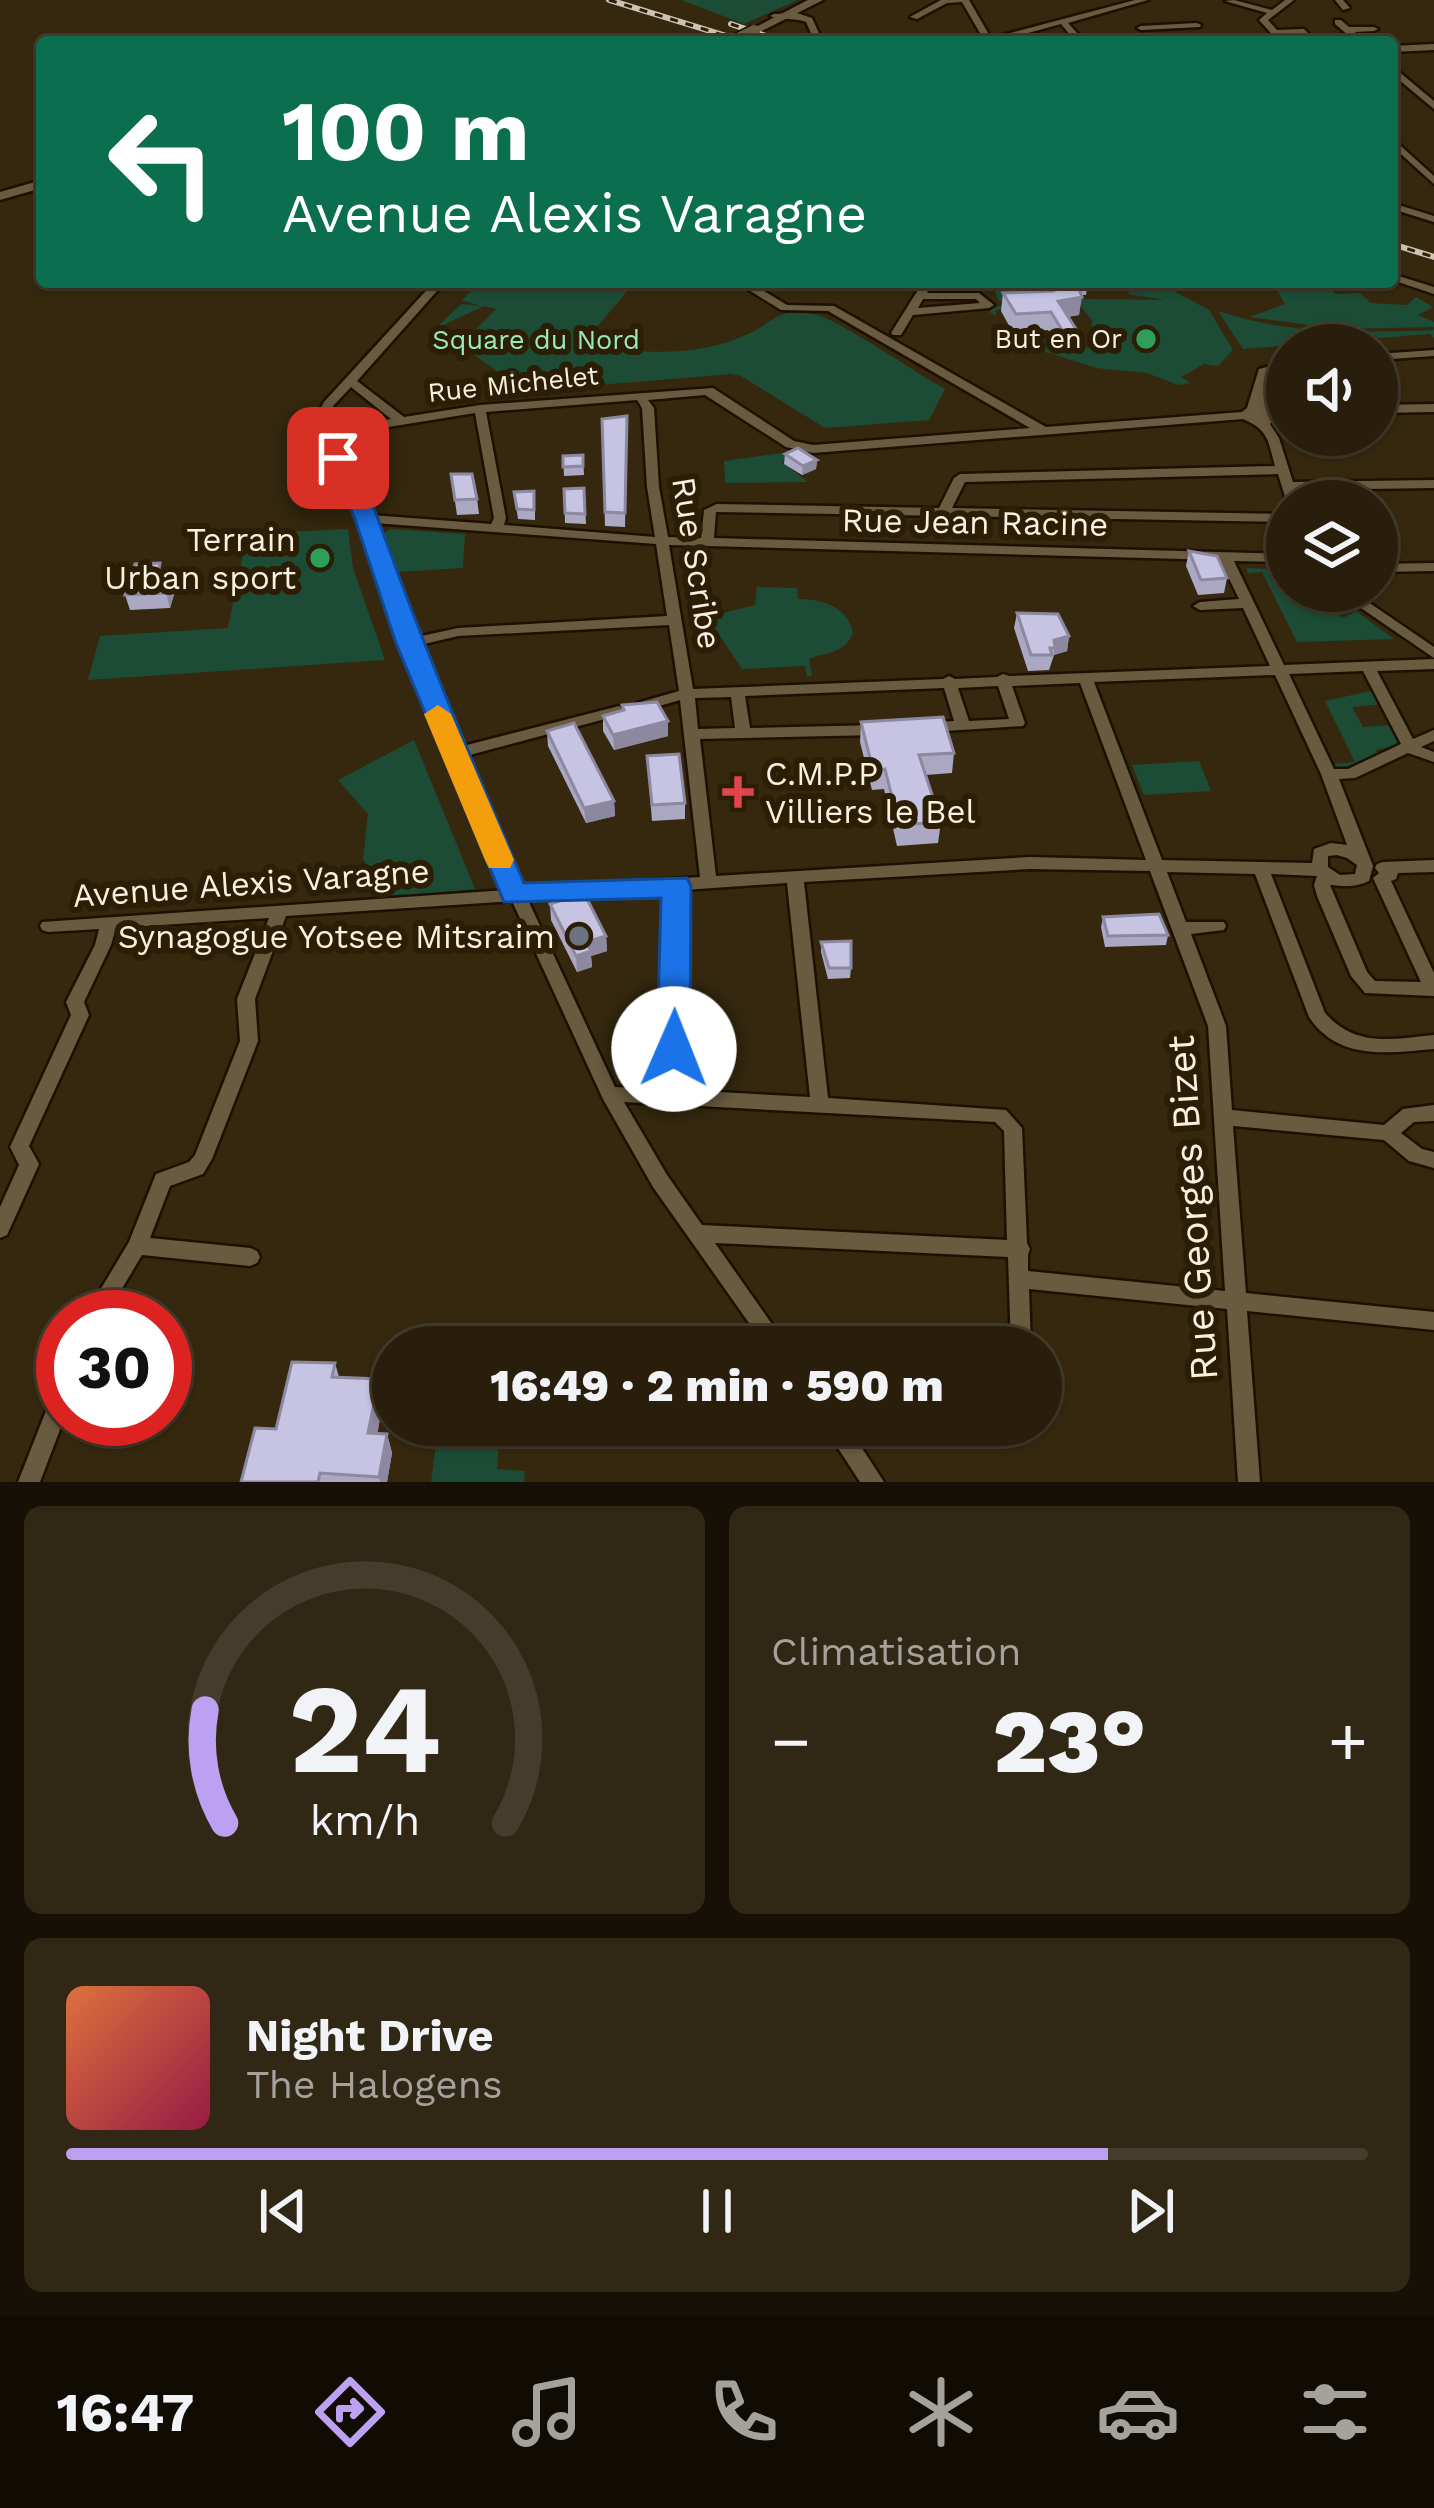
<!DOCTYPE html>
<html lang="fr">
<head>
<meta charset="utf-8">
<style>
	body { margin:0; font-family:"Work Sans",sans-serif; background:#302714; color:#f1f3f6; height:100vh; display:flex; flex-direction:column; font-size:45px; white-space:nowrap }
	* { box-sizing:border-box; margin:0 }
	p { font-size:39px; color:#a5a29d }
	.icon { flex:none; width:66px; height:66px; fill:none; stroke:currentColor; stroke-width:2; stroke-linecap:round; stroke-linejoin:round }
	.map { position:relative; height:1482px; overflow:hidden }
	.drawer { display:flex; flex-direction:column; gap:24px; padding:24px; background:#161006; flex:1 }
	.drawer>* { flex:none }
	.top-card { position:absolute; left:36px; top:36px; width:1362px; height:252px; border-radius:12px; box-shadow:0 3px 9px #0004,0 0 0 3px #443c2c; background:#0b6e4f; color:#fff; overflow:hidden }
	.controls { position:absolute; left:1266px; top:324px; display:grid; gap:24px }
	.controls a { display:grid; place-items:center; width:132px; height:132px; border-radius:50%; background:#281e0b; box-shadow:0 3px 9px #0004,0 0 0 3px #443c2c; font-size:60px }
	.speed { position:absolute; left:36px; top:1290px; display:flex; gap:24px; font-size:60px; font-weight:700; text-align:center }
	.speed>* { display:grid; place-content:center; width:156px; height:156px; border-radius:50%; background:#281e0b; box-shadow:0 3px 9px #0004,0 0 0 3px #443c2c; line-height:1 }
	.speed .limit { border:18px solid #d22; background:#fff; color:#111 }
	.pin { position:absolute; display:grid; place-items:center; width:102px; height:102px; color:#fff; margin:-51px; border-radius:24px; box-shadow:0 6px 18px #0006 }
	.me { position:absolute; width:132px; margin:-66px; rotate:1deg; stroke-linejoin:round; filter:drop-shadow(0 0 9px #0008) }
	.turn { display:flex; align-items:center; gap:42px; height:252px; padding:0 48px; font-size:54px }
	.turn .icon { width:156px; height:156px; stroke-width:2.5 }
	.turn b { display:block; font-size:84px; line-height:102px }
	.big { font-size:90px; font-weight:800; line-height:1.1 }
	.drawer .card { flex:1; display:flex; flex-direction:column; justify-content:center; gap:18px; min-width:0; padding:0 42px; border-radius:18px; background:#302714 }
	.drawer .dial { align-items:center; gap:0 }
	.dial svg { height:312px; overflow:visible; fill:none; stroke:#443c2c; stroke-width:7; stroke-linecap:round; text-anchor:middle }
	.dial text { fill:#f1f3f6; stroke:none }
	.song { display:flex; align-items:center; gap:36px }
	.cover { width:144px; height:144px; border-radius:18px; background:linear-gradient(135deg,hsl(20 70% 55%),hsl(340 70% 35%)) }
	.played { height:12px; border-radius:6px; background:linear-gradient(90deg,#bca0f2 80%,#443c2c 80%) }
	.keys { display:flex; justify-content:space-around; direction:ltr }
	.heat { display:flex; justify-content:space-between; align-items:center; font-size:66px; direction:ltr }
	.drawer .tiles { flex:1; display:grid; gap:24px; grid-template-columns:1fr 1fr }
	.card:last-child { grid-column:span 2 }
	.trip { position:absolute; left:372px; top:1326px; width:690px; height:120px; border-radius:60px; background:#281e0b; box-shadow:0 3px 9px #0004,0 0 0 3px #443c2c; font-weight:800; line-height:120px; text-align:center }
	.tab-bar { display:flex; height:192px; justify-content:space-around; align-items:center; background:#100c04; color:#a5a29d }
	.tab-bar .icon { width:84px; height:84px }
	.tab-bar .active { color:#bca0f2 }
	.tab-bar b { font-size:54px; color:#f1f3f6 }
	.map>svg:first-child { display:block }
	.green { fill:#1c4c35 }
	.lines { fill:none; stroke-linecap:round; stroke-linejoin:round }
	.street-casing { stroke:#1d1000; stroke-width:5 }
	.secondary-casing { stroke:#1d1000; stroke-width:5 }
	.street { fill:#695b40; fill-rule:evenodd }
	.secondary { fill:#695b40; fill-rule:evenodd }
	.rail-casing { stroke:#cdc3b2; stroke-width:6 }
	.rail { stroke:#2b1e05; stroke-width:3; stroke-dasharray:8; stroke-linecap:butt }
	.secondary-bridge-casing { stroke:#1d1000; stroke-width:15; stroke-linecap:butt }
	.secondary-bridge { stroke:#695b40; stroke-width:12 }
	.wall { fill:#aaa8c3 }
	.shaded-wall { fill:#8b889f }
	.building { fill:#c6c3e3; stroke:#8b889f; stroke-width:3 }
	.route { fill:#1a73e8; stroke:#114b97; stroke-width:3 }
	.slow { fill:#f59e0b }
	.leisure-dot { fill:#2e9e5b; stroke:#2b1e05; stroke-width:4.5 }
	.health-dot { fill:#e0444e; stroke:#2b1e05; stroke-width:4.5 }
	.worship-dot { fill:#6b7280; stroke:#2b1e05; stroke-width:4.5 }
	.labels { text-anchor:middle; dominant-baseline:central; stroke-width:12; stroke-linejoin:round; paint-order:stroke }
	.far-poi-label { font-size:27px; fill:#f9f0e1; stroke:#2b1e05; text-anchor:end }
	.far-park-label { font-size:27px; fill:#99e9bd; stroke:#2b1e05 }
	.far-street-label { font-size:27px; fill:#f9f0e1; stroke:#2b1e05 }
	.street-label { font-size:33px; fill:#f9f0e1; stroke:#2b1e05 }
	.poi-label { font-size:33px; fill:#f9f0e1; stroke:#2b1e05; text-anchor:end }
	.near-street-label { font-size:39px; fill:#f9f0e1; stroke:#2b1e05 }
</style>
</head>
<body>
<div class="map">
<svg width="1434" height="1482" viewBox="0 0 1434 1482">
	<rect width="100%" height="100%" fill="#35280f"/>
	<path class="green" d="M681 0H798L744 24Z
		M480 282H635L585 341C636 356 700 357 748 334 777 320 777 307 817 315 839 320 918 374 945 389L929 420 825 428 741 376 731 374 525 391 460 345 496 309 484 306 435 329 461 304 480 306 462 300Z
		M991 282 1084 299 1165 300 1128 294 1133 282H1157L1209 310 1233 350 1218 366 1204 364 1181 377 1191 383 1178 385 1147 373 1096 368 998 336 1041 333 1058 351 1091 347 1092 320 1078 303 1000 309 995 311 997 316 989 312 994 307 1076 298 999 301Z
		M1272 282H1326L1335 294 1360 293 1371 303 1407 305 1416 297 1433 307 1418 315 1434 322V327L1338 329 1250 317 1285 304Z
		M1218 311C1290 335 1358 333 1434 330V338L1430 334 1243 349Z
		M789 452 792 455 782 462 808 482 725 483 724 461Z
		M348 529 353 568 385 660 88 680 100 636 228 628 247 534Z
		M390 529 465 534 463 568 397 572 383 534Z
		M1246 568 1275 569 1269 573 1287 586V591L1313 597 1343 618 1356 611 1394 639 1297 642 1262 572 1248 573Z
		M757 587 797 588 798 599C823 599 849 607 853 634 842 655 828 651 809 659L812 676H807L805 666 742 669 707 617 755 605Z
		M1375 690 1383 704 1352 707 1363 727 1391 725 1402 745 1376 750 1378 758 1352 770 1336 771 1332 764 1355 762 1325 701Z
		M414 740 475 889 392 897 363 859 368 814 338 780Z
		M1199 761 1211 791 1144 795 1132 765Z
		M436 1444H499L497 1469 525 1471 524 1482H431Z"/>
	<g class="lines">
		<g class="street-casing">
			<path id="street" d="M941 0H969L991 38 1135 0H1148L1068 23 1085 42H1076L1061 24 995 42H981L984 40 962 2 947 3 917 19 910 17Z
				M1234 0 1272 10 1285 0H1294L1268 20 1277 30 1304 29 1316 42H1307L1299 34 1282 35 1288 42H1279L1259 20 1267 13 1225 1Z
				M1335 0H1343L1350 8 1343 10Z
				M797 13 812 18 823 42H815L806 22C794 17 780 21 770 16L774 14Z
				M1335 20H1341L1349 27H1374L1378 29 1374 31 1355 32 1365 42H1356L1335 24Z
				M1197 23 1201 25 1200 27 1141 30 1137 28 1141 26Z
				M1434 44V50L1392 52V46Z
				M1392 66 1434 101V109L1392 74Z
				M1392 138 1434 176V184L1392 146Z
				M1392 203 1434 216V222L1392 209Z
				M1392 274 1434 287V294L1392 280Z
				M434 282H445L357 381 404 417 480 405 713 388 794 441 813 445 1030 428 828 311 781 310 736 282H749L787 305 834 306 1046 427 1242 412 1247 408 1259 369 1287 362V371L1279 377 1269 406H1287V414H1273L1276 418 1270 424 1279 438 1293 482 1434 480V488L1295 490 1298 501H1287V503L1278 474 965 482 952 508 1287 514V522L716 512 714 538 1287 554V562L1234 561 1284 665 1434 659V669L1377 671 1413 739 1434 730V741L1421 747 1434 752V762L1408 753 1355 778 1339 779 1373 866 1369 881C1354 888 1344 886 1330 885L1367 972 1375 981 1421 982 1373 878 1379 873 1375 868 1377 864 1383 862 1434 860V872L1398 873 1396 879 1391 881 1434 973V996L1365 993 1351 976 1317 896 1314 885 1317 876 1271 874 1325 1013C1356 1048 1392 1039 1434 1035V1049C1388 1053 1338 1061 1309 1017L1255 874 1167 872 1186 922H1224L1226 926 1224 930 1191 934 1226 1026 1232 1110 1384 1125 1403 1109 1434 1105V1121L1414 1122 1401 1133 1422 1149 1434 1152V1168L1409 1161 1384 1140 1233 1126 1246 1293 1434 1312V1330L1247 1311 1260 1482H1238L1227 1309 1029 1289 1031 1347H1011L1008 1257 715 1243 788 1347H766L653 1187 603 1099 512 901 286 916 255 999 258 1041 212 1159 203 1174 170 1186 150 1238 250 1248 257 1251 260 1257 257 1263 250 1266 142 1255 105 1317H84L129 1242 156 1174 189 1162 195 1155 240 1041 237 999 269 918 116 928 111 945 84 1002 89 1015 29 1146 39 1164 7 1235 0 1238V1207L19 1165 10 1147 71 1015 66 1002 95 945 99 929 48 932 42 930 40 926 42 922 507 890 445 754 407 647 402 643 404 640 360 519 314 421 324 402ZM351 387 391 419 330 429 326 421 333 406ZM705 395 786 447 813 453 1243 419C1269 430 1268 441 1275 466L960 474 954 478 939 508 717 504 704 510 701 538 668 537 659 487 654 408 648 400ZM637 400 642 408 647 487 655 537 504 525 506 518 486 412ZM475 413 494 518 491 524 371 515 333 436ZM374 523 656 544 667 616 458 628 417 637ZM669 545 1220 560 1239 599 1200 602 1193 606 1200 610 1243 608 1270 666 1009 676 1003 674 997 677 955 679 949 676 943 679 693 689ZM669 625 679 691 637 703 635 706 642 711 680 700 700 877 523 889 462 757 624 714 626 711 619 706 459 747 420 645 458 636ZM1363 671 1401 744 1348 769H1334L1289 674ZM1275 675 1321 774 1347 845 1331 843 1314 849 1312 863 1162 860 1094 682ZM1080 683 1146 860 1030 857 716 876 700 739 877 735 884 730 877 725 750 728 745 696 944 688 954 721 930 722 923 727 930 732 1023 726 1025 723 1012 686ZM998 686 1009 719 969 721 958 688ZM731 697 735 728 698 729 695 698ZM1337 855 1347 858 1357 865 1355 874 1340 875 1328 867V856ZM1030 869 1150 871 1208 1026 1225 1291 1028 1271V1254L1030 1249 1027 1243 1022 1128 1006 1110 828 1098 804 882ZM787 883 810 1097 682 1090 684 890ZM668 891 664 1089 615 1087 528 900ZM624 1102 995 1122 1004 1131 1007 1240 702 1225 667 1175Z
				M923 282H933L927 293H979L994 305 989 308 913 315 901 335H893L891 333ZM923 299H976L980 303 918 308Z
				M1434 350V356L1377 360V354Z
				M1434 404V412L1377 413V405Z
				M1434 563V571L1377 572V564Z
				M1336 591H1352L1434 647V658Z
				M63 1385 64 1419 40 1482H18L55 1388Z
				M823 1425H847L884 1482H860Z"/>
		</g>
		<g class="secondary-casing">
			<path id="secondary" d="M808 0H823L758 33 748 31Z
				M42 180V188L0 200V192Z"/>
		</g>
		<use href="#street" class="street"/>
		<use href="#secondary" class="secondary"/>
		<g class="rail-casing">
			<path id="rail" d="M609 0 746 42
				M731 24 783 42
				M1392 244 1434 257"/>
		</g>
		<use href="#rail" class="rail"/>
		<g class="secondary-bridge-casing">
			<path id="secondary-bridge" d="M732 42 754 31"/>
		</g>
		<use href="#secondary-bridge" class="secondary-bridge"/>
	</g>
	<path class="wall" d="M1062 282H1088L1086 295H1081L1079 315 1068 317 1076 329 1073 347 1060 348 1048 330 1013 333 1001 311 1003 293 1052 291 1065 287Z
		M627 416 625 527 605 526 602 419Z
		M785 454 817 460 816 469 802 475 784 464Z
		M583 455 584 475 564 476 563 456Z
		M451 474 477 499 479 514 457 515Z
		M584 488 586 524 565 523 564 489Z
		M514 492 535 500V520L518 519Z
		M1189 551 1227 578 1224 593 1198 595 1186 566Z
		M163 573 176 588 170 608 130 610 125 595Z
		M1017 613 1069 636 1067 651 1054 655 1049 670 1028 671 1014 628Z
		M622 705 668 736 614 750 603 731V716L622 711Z
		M861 722 954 753 952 773 926 775 941 822 938 843 897 846 884 789 872 790 860 742Z
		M547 731 614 801 615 816 586 823 548 746Z
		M648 771 685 803V819L652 821Z
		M550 904 606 936 607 951 591 956 592 967 577 972 551 920Z
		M1103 917 1168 935 1166 945 1105 947 1101 927Z
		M821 942 851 968 850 978 828 979 821 952Z
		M335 1363 339 1377 379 1379 384 1398 377 1433 387 1434 392 1453 387 1482H241L276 1429Z"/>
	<path class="shaded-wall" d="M1082 297 1079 315 1055 319 1058 301Z
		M817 460 816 469 802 475 803 466Z
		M172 573 176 588 170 608 166 593Z
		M1069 636 1067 651 1054 655V640Z
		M668 721V736L614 750 613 735Z
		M614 801 615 816 586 823 584 808Z
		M606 936 607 951 591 956 592 967 577 972 576 956 586 942Z
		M379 1379 384 1398 374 1452 368 1433Z
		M387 1434 392 1453 387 1482H380L379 1477Z"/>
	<path class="building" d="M1077 284 1082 297 1058 301 1076 329 1062 330 1051 312 1016 314 1003 293 1052 291Z
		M627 416 625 513 605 512 602 419Z
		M798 448 817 460 803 466 785 454Z
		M583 455V466L563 467V456Z
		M451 474H472L477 499 455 500Z
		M584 488 585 514 565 513 564 489Z
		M534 491V510L517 509 514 492Z
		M1189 551 1217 556 1227 578 1201 580Z
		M160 563 158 574 172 573 166 593 125 595 135 564Z
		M1017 613 1058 614 1069 636 1054 640 1055 648H1050L1052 655H1031Z
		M657 702 668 721 613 735 603 716 624 710 622 705Z
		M943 717 954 753 919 755 941 822 899 825 885 769 873 770 861 722Z
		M574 723 614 801 584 808 547 731Z
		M679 754 685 803 652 805 647 756Z
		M584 893 606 936 586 942 591 951 576 956 550 904Z
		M1159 914 1168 935 1108 936 1103 917Z
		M851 941V968H829L821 942Z
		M292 1362 335 1363 332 1377 379 1379 368 1433 387 1434 379 1477 320 1473 318 1482H241L255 1428 276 1429Z"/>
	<path class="route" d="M338 452C358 459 374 509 382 530 425 650 474 766 524 883L687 878 691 886 690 1049 685 1058 674 1062 662 1058 657 1049 661 898 504 902 396 643 355 519 326 458Z"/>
	<path class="slow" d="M438 705 451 714 514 860 510 868H489L485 860 424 714Z"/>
	<g class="leisure-dot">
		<circle cx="1146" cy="339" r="12"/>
		<circle cx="320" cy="558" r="12"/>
	</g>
	<path class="health-dot" d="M732 774h12v12h12v12h-12v12h-12v-12h-12v-12h12z"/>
	<circle class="worship-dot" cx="579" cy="936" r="12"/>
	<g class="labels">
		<g class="far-poi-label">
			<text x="1122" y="339">But en Or</text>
		</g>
		<g class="far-park-label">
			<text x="536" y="340">Square du Nord</text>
		</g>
		<g class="far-street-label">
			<text transform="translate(513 384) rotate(-6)">Rue Michelet</text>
		</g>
		<g class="street-label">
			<text transform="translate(975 522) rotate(1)">Rue Jean Racine</text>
			<text transform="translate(697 563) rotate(81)">Rue Scribe</text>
			<text transform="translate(251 883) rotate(-4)">Avenue Alexis Varagne</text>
		</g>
		<g class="poi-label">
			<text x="296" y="539">Terrain<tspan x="296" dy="38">Urban sport</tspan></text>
			<text x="765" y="773" text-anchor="start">C.M.P.P<tspan x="765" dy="38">Villiers le Bel</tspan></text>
			<text x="555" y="936">Synagogue Yotsee Mitsraim</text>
		</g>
		<g class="near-street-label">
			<text transform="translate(1192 1208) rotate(-94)">Rue Georges Bizet</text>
		</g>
	</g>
</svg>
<div class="controls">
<a><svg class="icon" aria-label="sound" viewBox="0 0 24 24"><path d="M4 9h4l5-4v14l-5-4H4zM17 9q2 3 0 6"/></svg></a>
<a><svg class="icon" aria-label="layers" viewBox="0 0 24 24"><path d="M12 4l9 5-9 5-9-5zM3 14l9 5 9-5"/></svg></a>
</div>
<div class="speed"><div class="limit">30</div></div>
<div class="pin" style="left:338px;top:458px;background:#d93025"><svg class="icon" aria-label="arrive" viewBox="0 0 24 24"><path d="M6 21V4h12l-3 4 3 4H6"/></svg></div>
<svg class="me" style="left:674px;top:1049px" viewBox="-20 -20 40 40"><circle r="19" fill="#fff"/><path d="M0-13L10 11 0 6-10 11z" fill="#1a73e8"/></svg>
<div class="trip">16:49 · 2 min · 590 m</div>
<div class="top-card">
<div class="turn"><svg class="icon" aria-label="left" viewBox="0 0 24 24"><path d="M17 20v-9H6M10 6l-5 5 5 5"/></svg><div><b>100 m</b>Avenue Alexis Varagne</div></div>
</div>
</div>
<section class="drawer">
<div class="tiles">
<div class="card dial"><svg viewBox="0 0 100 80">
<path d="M14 69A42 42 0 1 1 86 69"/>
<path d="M14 69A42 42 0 0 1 9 40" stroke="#bca0f2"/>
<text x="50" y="56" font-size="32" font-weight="700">24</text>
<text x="50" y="72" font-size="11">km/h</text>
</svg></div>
<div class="card"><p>Climatisation</p>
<div class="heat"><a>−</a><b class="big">23°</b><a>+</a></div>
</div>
<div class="card">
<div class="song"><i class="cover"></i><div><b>Night Drive</b><p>The Halogens</p></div></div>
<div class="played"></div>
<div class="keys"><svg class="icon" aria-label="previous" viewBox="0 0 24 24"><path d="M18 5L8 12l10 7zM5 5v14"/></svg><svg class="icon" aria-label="pause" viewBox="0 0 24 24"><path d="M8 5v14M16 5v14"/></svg><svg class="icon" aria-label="next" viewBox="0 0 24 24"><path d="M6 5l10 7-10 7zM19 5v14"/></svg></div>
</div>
</div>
</section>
<nav class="tab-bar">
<b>16:47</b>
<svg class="icon active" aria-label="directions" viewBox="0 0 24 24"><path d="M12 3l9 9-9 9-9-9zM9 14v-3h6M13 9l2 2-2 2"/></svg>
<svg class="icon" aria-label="music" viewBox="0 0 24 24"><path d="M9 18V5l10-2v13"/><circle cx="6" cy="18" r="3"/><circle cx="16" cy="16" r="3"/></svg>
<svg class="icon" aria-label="phone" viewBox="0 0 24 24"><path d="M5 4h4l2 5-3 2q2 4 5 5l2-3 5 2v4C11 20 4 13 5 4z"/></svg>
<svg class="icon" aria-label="climate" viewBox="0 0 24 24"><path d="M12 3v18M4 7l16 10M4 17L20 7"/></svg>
<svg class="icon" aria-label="car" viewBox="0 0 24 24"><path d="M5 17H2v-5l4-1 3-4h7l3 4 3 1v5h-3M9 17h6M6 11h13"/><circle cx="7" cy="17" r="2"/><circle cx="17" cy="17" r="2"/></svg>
<svg class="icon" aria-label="filters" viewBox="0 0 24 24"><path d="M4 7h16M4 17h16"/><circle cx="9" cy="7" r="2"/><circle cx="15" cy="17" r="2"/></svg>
</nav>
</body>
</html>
